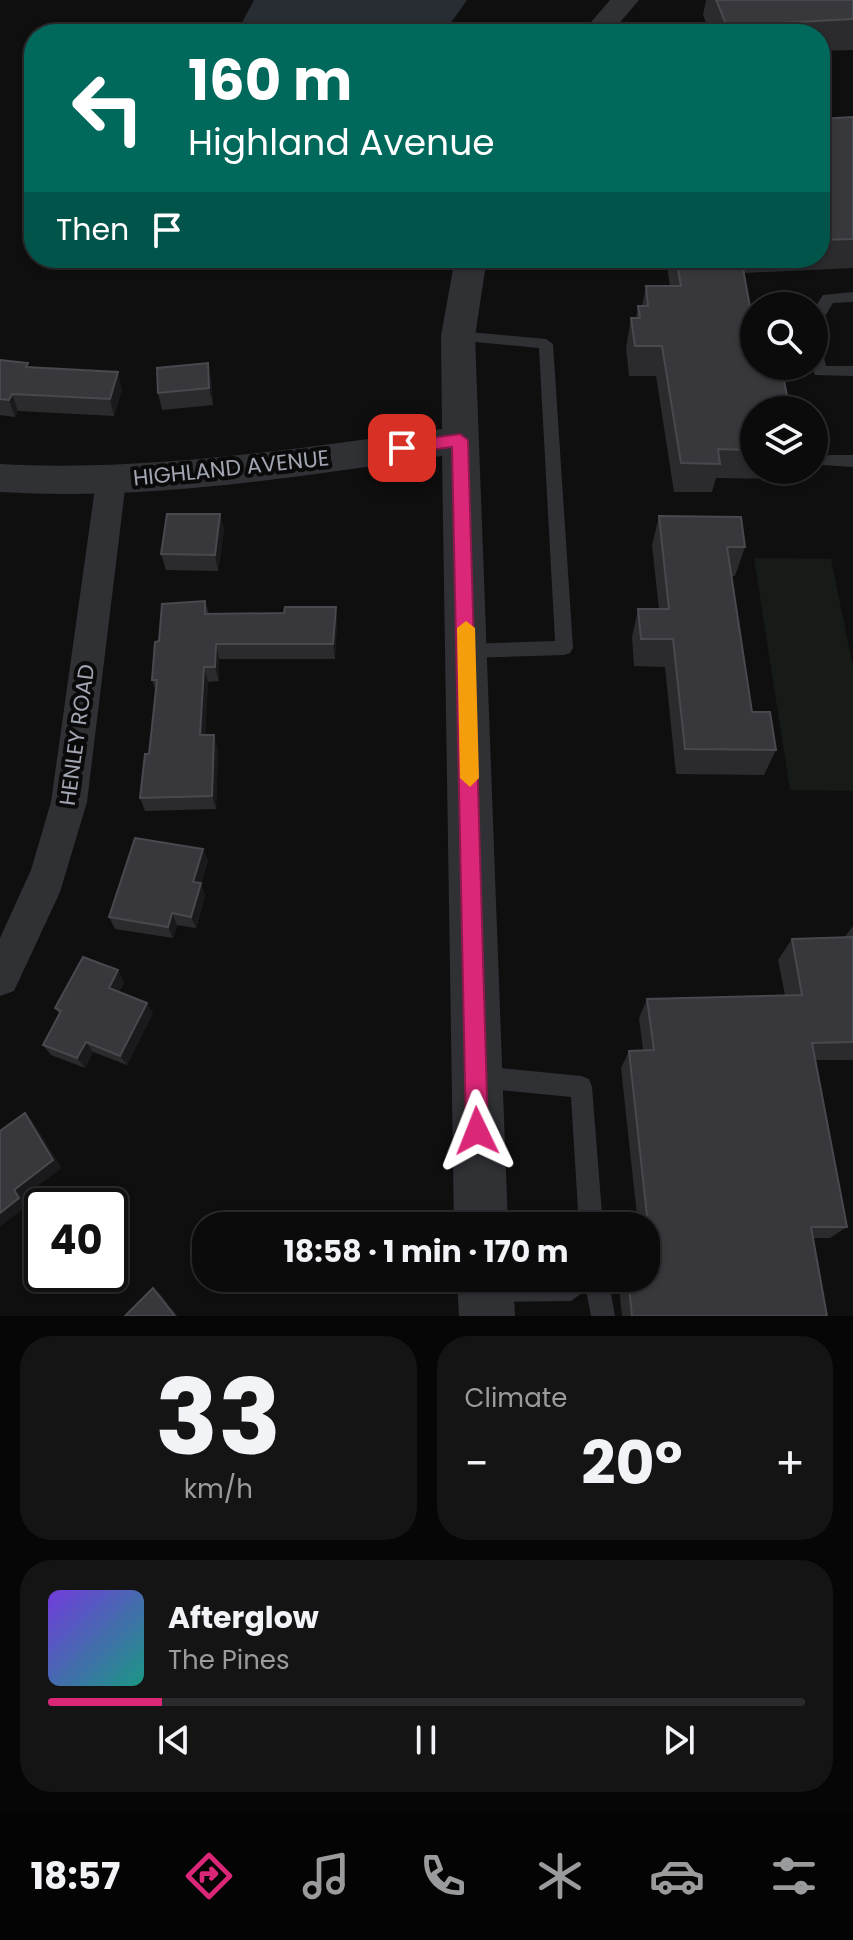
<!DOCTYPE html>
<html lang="en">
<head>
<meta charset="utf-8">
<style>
	body { margin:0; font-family:Poppins,sans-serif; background:#141415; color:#f1f3f6; height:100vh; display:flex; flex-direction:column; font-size:30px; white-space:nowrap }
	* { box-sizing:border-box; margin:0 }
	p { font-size:26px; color:#9a9b9d }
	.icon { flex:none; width:44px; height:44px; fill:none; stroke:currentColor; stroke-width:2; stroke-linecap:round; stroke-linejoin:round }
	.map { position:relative; height:1316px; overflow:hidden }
	.side { display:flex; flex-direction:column; gap:20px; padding:20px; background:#060607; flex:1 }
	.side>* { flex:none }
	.banner { position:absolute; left:24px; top:24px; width:806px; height:244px; border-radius:32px; box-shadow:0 2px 6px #0004,0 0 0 2px #2b2b2d; background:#00695c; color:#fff; overflow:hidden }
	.buttons { position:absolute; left:740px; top:292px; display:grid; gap:16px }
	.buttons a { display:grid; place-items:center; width:88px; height:88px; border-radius:50%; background:#0b0b0c; box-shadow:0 2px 6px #0004,0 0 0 2px #2b2b2d; font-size:40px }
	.speed { position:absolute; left:24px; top:1188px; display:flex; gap:16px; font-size:40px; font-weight:700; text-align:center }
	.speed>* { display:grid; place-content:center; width:104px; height:104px; border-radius:50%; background:#0b0b0c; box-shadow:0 2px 6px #0004,0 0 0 2px #2b2b2d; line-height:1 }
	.speed .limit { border:4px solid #111; border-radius:12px; background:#fff; color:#111 }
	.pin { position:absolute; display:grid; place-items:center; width:68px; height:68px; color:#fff; margin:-34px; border-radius:16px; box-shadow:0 4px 12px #0006 }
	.me { position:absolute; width:88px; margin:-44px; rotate:358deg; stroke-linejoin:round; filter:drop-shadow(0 0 6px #0008) }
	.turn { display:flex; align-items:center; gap:28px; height:168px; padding:0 32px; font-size:36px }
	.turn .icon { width:104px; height:104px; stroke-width:2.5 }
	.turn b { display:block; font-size:56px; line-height:68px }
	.then { display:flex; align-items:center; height:76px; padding:0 32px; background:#0003; gap:16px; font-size:30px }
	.big { font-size:60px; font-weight:700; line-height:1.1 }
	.side .tile { flex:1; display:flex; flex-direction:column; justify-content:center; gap:12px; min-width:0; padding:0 28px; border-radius:32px; background:#141415 }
	.side .dial { align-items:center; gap:0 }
	.dial b { font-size:104px; line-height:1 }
	.song { display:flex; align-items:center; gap:24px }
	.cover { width:96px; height:96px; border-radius:12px; background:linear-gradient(135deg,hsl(260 70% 55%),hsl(170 70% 35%)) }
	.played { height:8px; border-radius:4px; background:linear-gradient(90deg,#db2777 15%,#2b2b2d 15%) }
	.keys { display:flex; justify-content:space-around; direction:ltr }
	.heat { display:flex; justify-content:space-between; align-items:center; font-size:44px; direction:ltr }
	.side .tiles { flex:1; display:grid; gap:20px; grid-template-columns:1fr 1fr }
	.tile:last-child { grid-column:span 2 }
	.trip { position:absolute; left:192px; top:1212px; width:468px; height:80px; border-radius:32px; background:#0b0b0c; box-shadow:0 2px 6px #0004,0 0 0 2px #2b2b2d; font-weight:700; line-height:80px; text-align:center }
	.menu { display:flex; height:128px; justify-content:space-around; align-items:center; background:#040405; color:#9a9b9d }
	.menu .icon { width:56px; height:56px }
	.menu .active { color:#db2777 }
	.menu b { font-size:36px; color:#f1f3f6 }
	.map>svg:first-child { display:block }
	.green { fill:#161b17 }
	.water { fill:#272d33 }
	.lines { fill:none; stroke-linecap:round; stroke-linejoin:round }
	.service { fill:#303135; fill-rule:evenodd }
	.minor { fill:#303135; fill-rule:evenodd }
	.tertiary { fill:#303135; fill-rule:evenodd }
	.wall { fill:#2b2b2e }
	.shaded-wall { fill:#1a1a1c }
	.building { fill:#38383c; stroke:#48494e; stroke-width:2 }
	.route { fill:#db2777; stroke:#8e194d; stroke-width:2 }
	.slow { fill:#f59e0b }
	.labels { text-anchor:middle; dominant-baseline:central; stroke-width:8; stroke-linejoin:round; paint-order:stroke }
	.street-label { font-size:22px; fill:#a1a5b1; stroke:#0a0a0b }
</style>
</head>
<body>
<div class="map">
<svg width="853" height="1316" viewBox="0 0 853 1316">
	<rect width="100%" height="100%" fill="#0f0f10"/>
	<path class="green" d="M754 558 831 559 853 667V791L790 790Z"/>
	<path class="water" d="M254 0H467L445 31 439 34H236Z"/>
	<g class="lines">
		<path class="service" d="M853 292V302L833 303 819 326 814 327V309L823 295Z
			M458 331 546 339 553 344 573 648 570 653 564 655 467 658 461 656 458 651 461 646 467 644 555 641 539 348 453 340V332Z
			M814 345 822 350 826 366H853V376L815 375 811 366H814Z
			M829 455H853V467L823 465 821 461 823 457Z
			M480 1066 581 1076 589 1079 592 1087 603 1226H579L571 1097 480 1088 472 1085 469 1077 472 1069Z
			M492 1278H608L615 1316H591L586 1290 571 1301 492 1302 483 1299 480 1290 483 1281Z"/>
		<path class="minor" d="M111 469 122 473 126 481 87 802 60 892 14 991 0 996V938L31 870 51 802 96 481 100 473Z"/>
		<path class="tertiary" d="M610 0H639L610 34H581Z
			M455 258H487L475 336 508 1226H454L442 456C295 477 150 501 0 492V464C149 472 294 449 442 429L441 336Z
			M457 1278H513L515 1316H459Z"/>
	</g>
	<path class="wall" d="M706 0H853V50L820 51V34H711L703 15Z
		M853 117V268L744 273 754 410V470H791L788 479 716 478 712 492H674L656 376H629L626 348 631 318H636L638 306H642L646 286H670L666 259H660V258H820V119Z
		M0 360 122 389 114 416 18 411 15 417 0 415Z
		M211 380 213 405 162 410 158 393Z
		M220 514 224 530 218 571 166 570 161 554Z
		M659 516 745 547 735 576H732L752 712 776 750 764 775 676 774 665 667 634 666 632 637 638 609H659L652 545Z
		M205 601 209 614 284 613 336 607 337 622 335 659H219V681L208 682 205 735 218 749 216 809 145 811 140 798 149 754 156 691 152 680 159 641Z
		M203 849 208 861 201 884 205 896 196 928 177 925 173 938 115 929 109 917Z
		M853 926V1060H815L847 1227 830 1238H813L827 1316H622L618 1278H646V1226H622L623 1225H638L621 1068 629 1051 643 1050 639 1018 647 999 785 995 778 960 792 939 844 938Z
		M118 970 124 982 119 992 153 1013 127 1065 93 1052 85 1068 51 1055 43 1045 59 1014 55 1008Z"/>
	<path class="shaded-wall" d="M208 363 211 380 213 405 209 388Z
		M118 372 122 389 114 416 110 399Z
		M12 394 18 411 15 417 9 400Z
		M220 514 224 530 218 571 215 555Z
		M336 607 337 622 335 659 333 644Z
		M216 644 219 659V681L215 667Z
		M204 667 208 682 205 749 200 735Z
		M214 735 218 749 216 809 212 796Z
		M203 849 208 861 201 884 205 896 196 928 191 917 193 882Z
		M172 913 177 925 173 938 168 927Z
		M118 970 124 982 116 998 109 988Z
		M147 1003 153 1013 127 1065 120 1056Z
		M86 1042 93 1052 85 1068 77 1058Z
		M25 1113 33 1122 62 1168 23 1197 28 1205 0 1227V1213Z
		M153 1288 160 1293 178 1316H175Z"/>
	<path class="building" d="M716 0H853V19L727 26Z
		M853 117V239L820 240V119Z
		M676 258H741L750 307H754V366H781L790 410H754V450L718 449 720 464 681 463 662 346H635L631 318H640L638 306H648L646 286H681Z
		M0 360 28 363 26 367 118 372 110 399 12 394 9 400 0 399Z
		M208 363 209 388 158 393 157 368Z
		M167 514H220L215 555 161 554Z
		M659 516 741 517 745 547H727L752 712H770L776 750 685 749 673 639H641L638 609H669Z
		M205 601V614L284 613 285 607H336L333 644H216L215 667H204L200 735H214L212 796 140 798 145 754H149L157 680H152L155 642 159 641 162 604Z
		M135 838 203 849 193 882 201 883 191 917 172 913 168 927 109 917Z
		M853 937V1042L812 1043 847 1227H811L827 1316H632L628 1278H646V1226H623V1225H648L629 1051 654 1050 647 999 802 995 792 939Z
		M83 957 118 970 109 988 147 1003 120 1056 86 1042 77 1058 43 1045 61 1011 55 1008Z
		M25 1113 53 1160 14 1190 19 1198 0 1213V1131Z
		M153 1288 175 1316H125Z"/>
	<path class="route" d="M460 434 468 440 488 1131 485 1139 477 1142 469 1139 466 1131 452 447 402 454 394 448 402 442Z"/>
	<path class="slow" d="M466 621 475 628 479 778 470 787 460 778 457 628Z"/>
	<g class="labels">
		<g class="street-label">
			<text transform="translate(231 468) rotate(-6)">HIGHLAND AVENUE</text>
			<text transform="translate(77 735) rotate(-82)">HENLEY ROAD</text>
		</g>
	</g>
</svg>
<div class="buttons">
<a><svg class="icon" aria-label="search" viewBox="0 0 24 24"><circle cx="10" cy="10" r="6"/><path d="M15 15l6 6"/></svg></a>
<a><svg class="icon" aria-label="layers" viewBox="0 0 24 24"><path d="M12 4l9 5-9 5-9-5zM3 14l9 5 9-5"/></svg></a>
</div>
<div class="speed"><div class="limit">40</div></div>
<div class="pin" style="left:402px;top:448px;background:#d93025"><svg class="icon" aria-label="arrive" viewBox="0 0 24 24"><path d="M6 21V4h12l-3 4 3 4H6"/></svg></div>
<svg class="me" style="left:477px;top:1131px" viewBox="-20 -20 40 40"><path d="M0-17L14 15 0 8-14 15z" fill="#db2777" stroke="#fff" stroke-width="4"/></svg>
<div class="trip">18:58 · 1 min · 170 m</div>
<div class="banner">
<div class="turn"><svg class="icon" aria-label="left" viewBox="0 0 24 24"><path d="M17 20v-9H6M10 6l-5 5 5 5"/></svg><div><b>160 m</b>Highland Avenue</div></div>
<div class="then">Then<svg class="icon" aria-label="arrive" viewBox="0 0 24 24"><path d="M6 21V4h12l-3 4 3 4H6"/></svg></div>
</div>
</div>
<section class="side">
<div class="tiles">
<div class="tile dial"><b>33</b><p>km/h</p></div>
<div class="tile"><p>Climate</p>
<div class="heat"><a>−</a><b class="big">20°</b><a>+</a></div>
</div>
<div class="tile">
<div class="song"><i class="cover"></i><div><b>Afterglow</b><p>The Pines</p></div></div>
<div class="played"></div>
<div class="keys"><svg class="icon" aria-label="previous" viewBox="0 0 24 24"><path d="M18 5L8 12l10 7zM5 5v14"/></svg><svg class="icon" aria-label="pause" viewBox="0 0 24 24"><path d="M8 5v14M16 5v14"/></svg><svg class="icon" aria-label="next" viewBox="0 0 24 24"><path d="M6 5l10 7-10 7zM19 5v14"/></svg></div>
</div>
</div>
</section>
<nav class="menu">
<b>18:57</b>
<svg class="icon active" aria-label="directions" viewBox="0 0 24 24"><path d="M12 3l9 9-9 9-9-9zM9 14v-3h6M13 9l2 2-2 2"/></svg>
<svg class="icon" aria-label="music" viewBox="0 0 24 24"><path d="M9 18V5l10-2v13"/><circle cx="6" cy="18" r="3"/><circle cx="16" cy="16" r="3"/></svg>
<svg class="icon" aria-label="phone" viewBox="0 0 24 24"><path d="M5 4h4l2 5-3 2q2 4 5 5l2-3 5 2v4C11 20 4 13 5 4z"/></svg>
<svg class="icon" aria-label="climate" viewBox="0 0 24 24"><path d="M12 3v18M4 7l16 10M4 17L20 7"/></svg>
<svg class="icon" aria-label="car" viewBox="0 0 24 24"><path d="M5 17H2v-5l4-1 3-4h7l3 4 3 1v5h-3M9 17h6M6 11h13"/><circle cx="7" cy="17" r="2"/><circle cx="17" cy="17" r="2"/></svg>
<svg class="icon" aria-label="filters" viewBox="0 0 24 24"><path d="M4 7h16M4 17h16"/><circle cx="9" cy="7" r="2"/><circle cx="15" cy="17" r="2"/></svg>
</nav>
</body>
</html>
